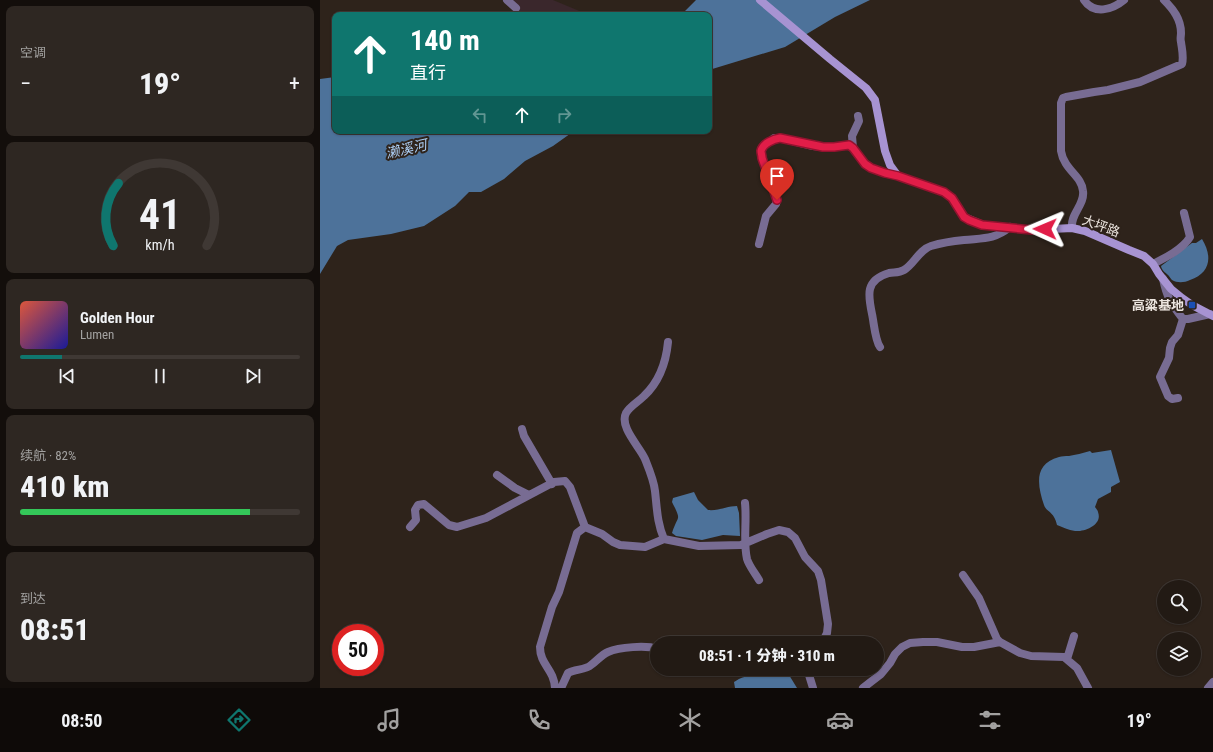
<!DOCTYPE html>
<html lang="zh">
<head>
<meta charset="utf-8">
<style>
	body { margin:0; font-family:"Roboto Condensed","Noto Sans SC",sans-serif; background:#2e2722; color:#f1f3f6; height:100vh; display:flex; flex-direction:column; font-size:15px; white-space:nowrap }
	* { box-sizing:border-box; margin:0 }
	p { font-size:13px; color:#a2a1a0 }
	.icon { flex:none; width:22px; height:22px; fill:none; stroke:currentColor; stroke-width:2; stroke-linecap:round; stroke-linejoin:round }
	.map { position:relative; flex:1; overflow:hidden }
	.drawer { display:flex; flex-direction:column; gap:6px; padding:6px; background:#130e0b; width:320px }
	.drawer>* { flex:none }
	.banner { position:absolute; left:12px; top:12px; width:380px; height:122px; border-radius:8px; box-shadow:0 1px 3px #0004,0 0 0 1px #3f3834; background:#0f766e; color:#fff; overflow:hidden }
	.fabs { position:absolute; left:837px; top:580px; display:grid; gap:8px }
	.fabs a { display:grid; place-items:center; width:44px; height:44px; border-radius:50%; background:#221a14; box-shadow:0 1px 3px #0004,0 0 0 1px #3f3834; font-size:20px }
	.speed { position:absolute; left:12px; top:624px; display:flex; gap:8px; font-size:20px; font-weight:700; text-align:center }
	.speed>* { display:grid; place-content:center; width:52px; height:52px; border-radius:50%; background:#221a14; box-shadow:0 1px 3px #0004,0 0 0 1px #3f3834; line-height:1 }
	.speed .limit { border:6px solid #d22; background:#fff; color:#111 }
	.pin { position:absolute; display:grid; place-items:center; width:34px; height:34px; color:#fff; margin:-41px -17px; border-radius:50% 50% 50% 0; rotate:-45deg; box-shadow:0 0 4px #0007 }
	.pin .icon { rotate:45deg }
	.me { position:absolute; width:44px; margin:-22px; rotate:271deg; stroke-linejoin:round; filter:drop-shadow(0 0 3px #0008) }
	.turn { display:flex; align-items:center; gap:14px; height:84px; padding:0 12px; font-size:18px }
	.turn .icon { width:52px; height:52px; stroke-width:2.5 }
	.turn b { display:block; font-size:28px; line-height:34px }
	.lanes { display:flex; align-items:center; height:38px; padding:0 12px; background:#0003; justify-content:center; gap:20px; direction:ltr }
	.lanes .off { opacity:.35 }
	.big { font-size:30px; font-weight:800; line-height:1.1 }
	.drawer .widget { flex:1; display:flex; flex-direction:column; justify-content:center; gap:6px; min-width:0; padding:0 14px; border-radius:8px; background:#2e2722 }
	.drawer .dial { align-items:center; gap:0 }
	.dial svg { height:104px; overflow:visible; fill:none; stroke:#3f3834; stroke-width:7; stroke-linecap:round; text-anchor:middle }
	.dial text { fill:#f1f3f6; stroke:none }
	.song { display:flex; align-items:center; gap:12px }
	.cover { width:48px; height:48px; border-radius:6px; background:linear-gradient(135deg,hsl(10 70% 55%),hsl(240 70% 35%)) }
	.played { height:4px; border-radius:2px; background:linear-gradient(90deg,#0f766e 15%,#3f3834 15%) }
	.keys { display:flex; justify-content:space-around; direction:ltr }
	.heat { display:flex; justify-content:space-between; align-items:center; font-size:22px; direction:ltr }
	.charge { height:6px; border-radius:3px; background:linear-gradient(90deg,#34c759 82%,#3f3834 0) }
	.trip { position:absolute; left:330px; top:636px; width:234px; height:40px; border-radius:20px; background:#221a14; box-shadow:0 1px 3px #0004,0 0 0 1px #3f3834; font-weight:800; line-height:40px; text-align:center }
	.tabs { display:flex; height:64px; justify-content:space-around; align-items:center; background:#0e0a08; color:#a2a1a0 }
	.tabs .icon { width:28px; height:28px }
	.tabs .active { color:#0f766e }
	.tabs b { font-size:18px; color:#f1f3f6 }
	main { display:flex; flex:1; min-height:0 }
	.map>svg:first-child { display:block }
	.industrial { fill:#3a272c }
	.water { fill:#4d729a }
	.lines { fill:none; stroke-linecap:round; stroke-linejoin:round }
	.minor { stroke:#786c93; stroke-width:8 }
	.secondary { stroke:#a793d2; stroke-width:8 }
	.route-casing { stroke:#92132f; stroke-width:10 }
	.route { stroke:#e11d48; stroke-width:7 }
	.transit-dot { fill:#1a4fb4; stroke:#2e231b; stroke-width:1.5 }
	.labels { text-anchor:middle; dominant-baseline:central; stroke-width:4; stroke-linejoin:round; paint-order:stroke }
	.street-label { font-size:13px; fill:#ece5df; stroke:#2e231b }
	.poi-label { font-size:13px; font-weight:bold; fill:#ece5df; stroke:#2e231b; text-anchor:end }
	.water-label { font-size:14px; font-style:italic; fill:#adcff5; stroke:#2e231b }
</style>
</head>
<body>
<main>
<section class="drawer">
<div class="widget"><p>空调</p>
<div class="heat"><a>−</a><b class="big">19°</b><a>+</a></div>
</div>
<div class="widget dial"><svg viewBox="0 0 100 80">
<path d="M14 69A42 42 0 1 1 86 69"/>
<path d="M14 69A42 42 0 0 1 18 21" stroke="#0f766e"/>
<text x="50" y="56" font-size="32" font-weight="700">41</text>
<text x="50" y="72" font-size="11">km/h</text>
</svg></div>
<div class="widget">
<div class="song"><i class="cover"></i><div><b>Golden Hour</b><p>Lumen</p></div></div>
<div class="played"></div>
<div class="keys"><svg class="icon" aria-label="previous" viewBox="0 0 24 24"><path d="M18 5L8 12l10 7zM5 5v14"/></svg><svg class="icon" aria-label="pause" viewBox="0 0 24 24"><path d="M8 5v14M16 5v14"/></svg><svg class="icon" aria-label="next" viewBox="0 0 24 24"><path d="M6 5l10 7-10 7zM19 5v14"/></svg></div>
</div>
<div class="widget"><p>续航 · 82%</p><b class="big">410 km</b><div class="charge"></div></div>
<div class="widget"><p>到达</p><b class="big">08:51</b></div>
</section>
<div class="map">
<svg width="893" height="688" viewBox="0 0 893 688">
	<rect width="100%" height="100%" fill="#2e231b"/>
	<path class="industrial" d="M194 0H233L269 15H195L192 1Z"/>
	<path class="water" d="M376 0H550L515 17 465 47 389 70V15H361Z
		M15 77V131H254L233 146 205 161 184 179 161 192H149L135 206 104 226 71 234 28 240 17 246 0 274V79Z
		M882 239C893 257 890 273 870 280 864 283 857 283 852 280 851 279 849 276 848 275 845 272 842 271 841 266L872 243H876Z
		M791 450 800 482 791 487V492L778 499 775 507C776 509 778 510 778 512 783 525 764 532 755 531 748 530 743 527 737 525 734 511 726 512 724 505 717 484 714 464 739 457 742 456 745 456 749 456 755 455 763 453 770 451L772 453Z
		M374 492 378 500 388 510C399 511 407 506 417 506L419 513 420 536 403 535 382 540 356 536 352 533C358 514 362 522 352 502L353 498Z
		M455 670H466L477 688H415L414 682C430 671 437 680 452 675Z"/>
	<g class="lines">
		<path class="minor" d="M187 0 196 8
			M764 0C774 15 792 10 804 0
			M533 148 532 136 539 121 538 116
			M752 228C750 214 765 205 763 191 762 176 744 170 741 151V103L743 98 746 97 774 92 788 90 820 82 862 64C864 57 862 50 861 42 860 39 861 36 861 33 861 19 853 9 844 0
			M439 244 446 216 456 204 457 200 442 158 441 151 444 146 454 138H460L493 146 503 147H514L529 145 533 148 545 164 551 168 565 173 578 176
			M833 264C845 258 863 249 870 237L864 213
			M843 279C847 298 851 304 863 319H868L890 314
			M560 347C555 340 554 323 552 314 548 295 545 280 569 273 574 272 579 273 584 270 594 264 599 250 611 246 621 243 633 241 644 240 663 238 674 240 690 227
			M858 398 852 399 848 396 840 377 849 358 850 348 852 342 858 335 863 319
			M202 429 204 436 232 484
			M177 475 195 488 209 495
			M425 503C427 521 423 542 427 559 429 566 435 573 439 580
			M90 527 96 520 95 510 98 505 104 504 129 525 137 527 166 518 234 482 245 481 250 487 265 527 282 534 293 542 300 545 325 547 344 539 379 546 421 545 447 534 459 530 468 532 475 538 485 557 498 571 501 580 508 624 507 633 502 643
			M344 539C337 523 337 508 335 491 334 481 329 469 325 459 320 447 299 427 306 413 310 406 318 402 324 396 340 381 346 363 348 342
			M643 575 659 598 677 639 680 642
			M747 659 754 636
			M490 669 489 675 493 688
			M235 688C234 669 220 665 220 647L232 607 239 592 257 533 265 527
			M238 688 242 686 248 673C255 669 266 670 271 665 277 661 281 655 288 652 299 647 327 645 337 649
			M543 688 561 674 570 663 575 654 582 647 590 643 603 642H617L642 647H654L680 642 700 653 711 656 744 657 757 668 768 688
			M888 688 893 682"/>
		<path class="secondary" d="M440 0 510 59 546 88 555 100 565 151 570 165 578 176 624 192 632 198 644 217 663 225 712 230 752 228 765 231 809 250 824 256 833 264 839 274 851 289 862 298 872 305 893 316"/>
	</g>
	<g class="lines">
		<g class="route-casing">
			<path id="route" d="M457 200 442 158C442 155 441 153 441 151 443 143 454 139 460 138L503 147H514L529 145 533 148 545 164 551 168 565 173 578 176 624 192 632 198 644 217 649 220 662 225 712 230 725 229"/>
		</g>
		<use href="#route" class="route"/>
	</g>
	<rect class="transit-dot" x="868" y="301" width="8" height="8" rx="2"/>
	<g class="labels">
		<g class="street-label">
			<text transform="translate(781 226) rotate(20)">大坪路</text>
		</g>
		<g class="poi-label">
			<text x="864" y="305">高粱基地</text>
		</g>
		<g class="water-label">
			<text transform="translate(86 149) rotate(-13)">濑溪河</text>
		</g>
	</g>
</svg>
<div class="fabs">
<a><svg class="icon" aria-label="search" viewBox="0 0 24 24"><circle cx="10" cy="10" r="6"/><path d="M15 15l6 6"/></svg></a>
<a><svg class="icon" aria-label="layers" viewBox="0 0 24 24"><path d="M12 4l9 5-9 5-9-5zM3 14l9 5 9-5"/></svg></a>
</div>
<div class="speed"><div class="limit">50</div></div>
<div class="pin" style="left:457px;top:200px;background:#d93025"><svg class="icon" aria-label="arrive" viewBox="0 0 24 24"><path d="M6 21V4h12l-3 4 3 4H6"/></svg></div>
<svg class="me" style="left:725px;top:229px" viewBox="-20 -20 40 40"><path d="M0-17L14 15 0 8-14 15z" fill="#e11d48" stroke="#fff" stroke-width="4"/></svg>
<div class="trip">08:51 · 1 分钟 · 310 m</div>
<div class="banner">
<div class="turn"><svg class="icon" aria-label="ahead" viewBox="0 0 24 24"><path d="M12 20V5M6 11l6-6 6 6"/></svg><div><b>140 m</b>直行</div></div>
<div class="lanes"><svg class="icon off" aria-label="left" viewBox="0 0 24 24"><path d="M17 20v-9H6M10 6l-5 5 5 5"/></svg><svg class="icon" aria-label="ahead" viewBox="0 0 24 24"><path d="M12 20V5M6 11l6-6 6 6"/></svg><svg class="icon off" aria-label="right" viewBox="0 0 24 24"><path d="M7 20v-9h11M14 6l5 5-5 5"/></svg></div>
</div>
</div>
</main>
<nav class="tabs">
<b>08:50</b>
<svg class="icon active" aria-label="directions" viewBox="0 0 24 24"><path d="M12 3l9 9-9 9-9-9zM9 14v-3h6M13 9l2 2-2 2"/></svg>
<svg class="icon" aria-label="music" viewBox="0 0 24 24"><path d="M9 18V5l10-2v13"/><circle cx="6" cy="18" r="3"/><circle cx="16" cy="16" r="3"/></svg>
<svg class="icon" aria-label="phone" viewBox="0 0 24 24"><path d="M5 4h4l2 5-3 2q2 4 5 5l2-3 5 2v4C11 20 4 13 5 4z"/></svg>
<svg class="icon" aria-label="climate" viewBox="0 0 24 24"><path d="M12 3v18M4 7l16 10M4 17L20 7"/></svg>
<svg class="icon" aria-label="car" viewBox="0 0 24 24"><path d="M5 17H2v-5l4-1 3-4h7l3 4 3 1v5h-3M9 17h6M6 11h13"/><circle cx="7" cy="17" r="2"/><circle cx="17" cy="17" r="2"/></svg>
<svg class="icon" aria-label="filters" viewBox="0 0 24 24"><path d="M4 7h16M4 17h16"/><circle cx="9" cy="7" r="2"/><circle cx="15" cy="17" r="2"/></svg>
<b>19°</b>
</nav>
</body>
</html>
